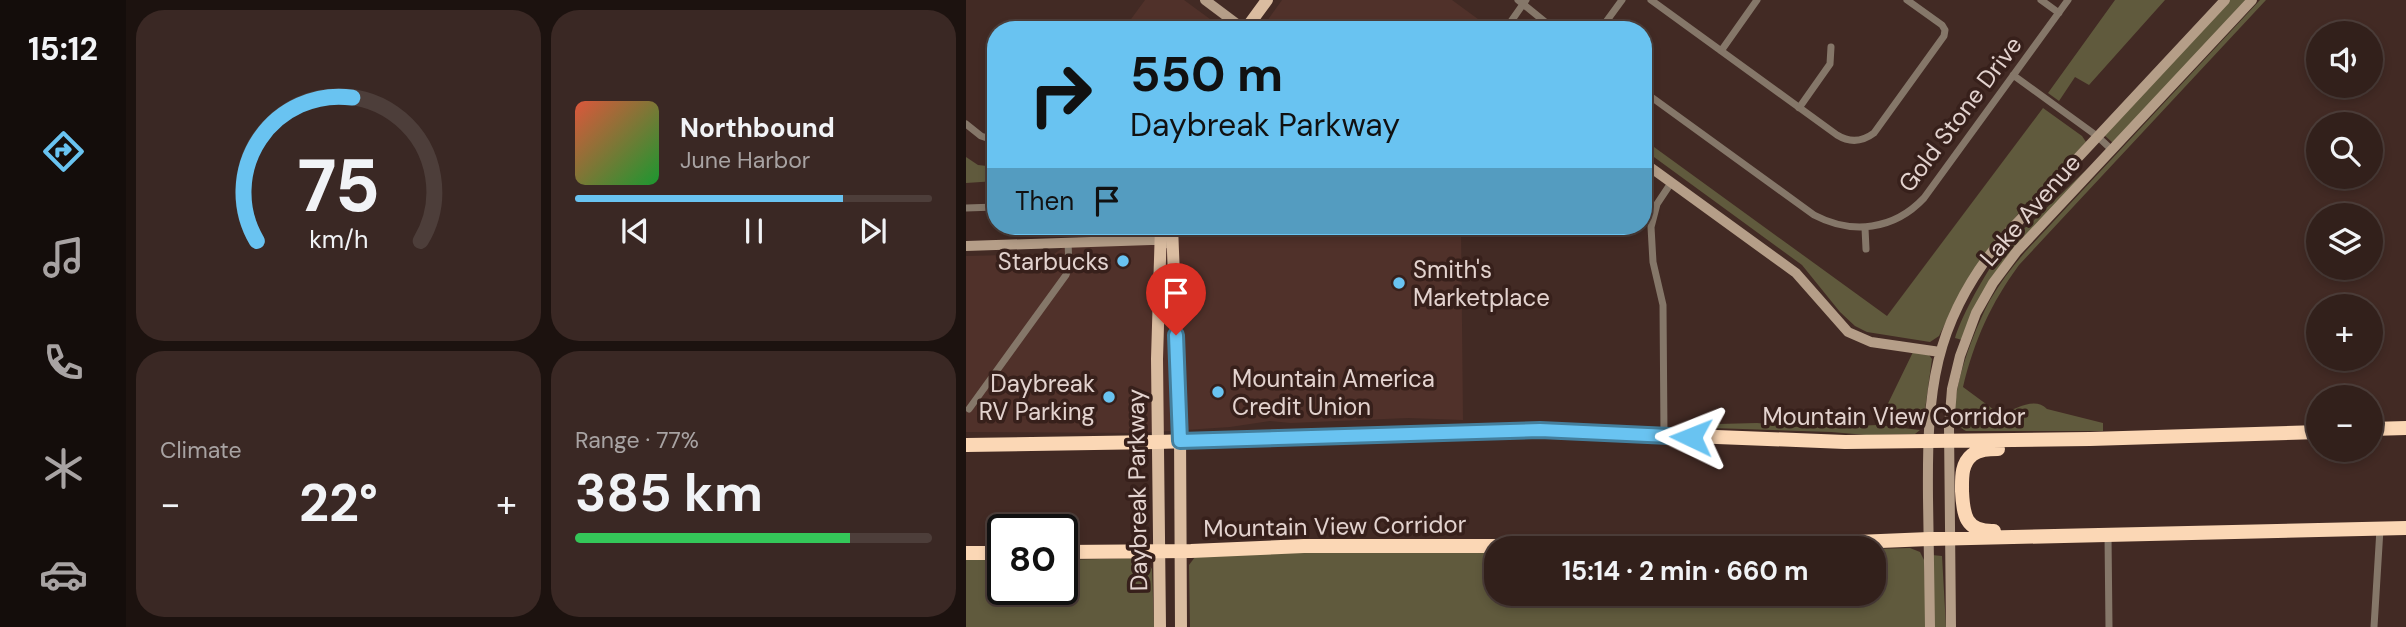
<!DOCTYPE html>
<html lang="en">
<head>
<meta charset="utf-8">
<style>
	body { margin:0; font-family:"DM Sans",sans-serif; background:#3a2824; color:#f1f3f6; height:100vh; display:flex; flex-direction:column; font-size:26px; white-space:nowrap }
	* { box-sizing:border-box; margin:0 }
	p { font-size:23px; color:#a8a3a3 }
	.icon { flex:none; width:38px; height:38px; fill:none; stroke:currentColor; stroke-width:2; stroke-linecap:round; stroke-linejoin:round }
	.map { position:relative; flex:1; overflow:hidden }
	.side { display:flex; flex-direction:column; gap:10px; padding:10px; background:#1c120f; width:840px }
	.side>* { flex:none }
	.banner { position:absolute; left:21px; top:21px; width:665px; height:214px; border-radius:28px; box-shadow:0 4px 10px #0003,0 0 0 2px #4d3e3a; background:#69c3f1; color:#111; overflow:hidden }
	.controls { position:absolute; left:1340px; top:21px; display:grid; gap:14px }
	.controls a { display:grid; place-items:center; width:77px; height:77px; border-radius:50%; background:#32201b; box-shadow:0 4px 10px #0003,0 0 0 2px #4d3e3a; font-size:35px }
	.speed { position:absolute; left:21px; top:514px; display:flex; gap:14px; font-size:35px; font-weight:700; text-align:center }
	.speed>* { display:grid; place-content:center; width:91px; height:91px; border-radius:50%; background:#32201b; box-shadow:0 4px 10px #0003,0 0 0 2px #4d3e3a; line-height:1 }
	.speed .limit { border:4px solid #111; border-radius:10px; background:#fff; color:#111 }
	.pin { position:absolute; display:grid; place-items:center; width:60px; height:60px; color:#fff; margin:-72px -30px; border-radius:50% 50% 50% 0; rotate:-45deg; box-shadow:0 0 7px #0007 }
	.pin .icon { rotate:45deg }
	.me { position:absolute; width:77px; margin:-38px; rotate:272deg; stroke-linejoin:round; filter:drop-shadow(0 0 5px #0008) }
	.turn { display:flex; align-items:center; gap:24px; height:147px; padding:0 28px; font-size:32px }
	.turn .icon { width:91px; height:91px; stroke-width:2.5 }
	.turn b { display:block; font-size:49px; line-height:60px }
	.then { display:flex; align-items:center; height:66px; padding:0 28px; background:#0003; gap:14px; font-size:26px }
	.big { font-size:52px; font-weight:700; line-height:1.1 }
	.side .widget { flex:1; display:flex; flex-direction:column; justify-content:center; gap:10px; min-width:0; padding:0 24px; border-radius:28px; background:#3a2824 }
	.side .dial { align-items:center; gap:0 }
	.dial svg { height:182px; overflow:visible; fill:none; stroke:#4d3e3a; stroke-width:7; stroke-linecap:round; text-anchor:middle }
	.dial text { fill:#f1f3f6; stroke:none }
	.song { display:flex; align-items:center; gap:21px }
	.cover { width:84px; height:84px; border-radius:10px; background:linear-gradient(135deg,hsl(10 70% 55%),hsl(130 70% 35%)) }
	.played { height:7px; border-radius:4px; background:linear-gradient(90deg,#69c3f1 75%,#4d3e3a 75%) }
	.keys { display:flex; justify-content:space-around; direction:ltr }
	.heat { display:flex; justify-content:space-between; align-items:center; font-size:38px; direction:ltr }
	.charge { height:10px; border-radius:5px; background:linear-gradient(90deg,#34c759 77%,#4d3e3a 0) }
	.side .tiles { flex:1; display:grid; gap:10px; grid-template-columns:repeat(2,1fr) }
	.trip { position:absolute; left:518px; top:536px; width:402px; height:70px; border-radius:28px; background:#32201b; box-shadow:0 4px 10px #0003,0 0 0 2px #4d3e3a; font-weight:700; line-height:70px; text-align:center }
	main { display:flex; flex:1; min-height:0 }
	.tabs { display:flex; flex-direction:column; width:126px; justify-content:space-around; align-items:center; background:#140d0b; color:#a8a3a3 }
	.tabs .icon { width:49px; height:49px }
	.tabs .selected { color:#69c3f1 }
	.tabs b { font-size:32px; color:#f1f3f6 }
	.map>svg:first-child { display:block }
	.built { fill:#50312a }
	.green { fill:#605a3d }
	.lines { fill:none; stroke-linecap:round; stroke-linejoin:round }
	.street { stroke:#857769; stroke-width:7 }
	.secondary { stroke:#b59e88; stroke-width:10 }
	.primary { stroke:#dabca0; stroke-width:12 }
	.highway { stroke:#fbd7b5; stroke-width:14 }
	.route-casing { stroke:#447f9d; stroke-width:18 }
	.route { stroke:#69c3f1; stroke-width:12 }
	.poi-dot { fill:#69c3f1; stroke:#37201b; stroke-width:2.5 }
	.labels { text-anchor:middle; dominant-baseline:central; stroke-width:7; stroke-linejoin:round; paint-order:stroke }
	.street-label { font-size:24px; fill:#e3d3cf; stroke:#37201b }
	.poi-label { font-size:24px; fill:#e3d3cf; stroke:#37201b; text-anchor:end }
</style>
</head>
<body>
<main>
<nav class="tabs">
<b>15:12</b>
<svg class="icon selected" aria-label="directions" viewBox="0 0 24 24"><path d="M12 3l9 9-9 9-9-9zM9 14v-3h6M13 9l2 2-2 2"/></svg>
<svg class="icon" aria-label="music" viewBox="0 0 24 24"><path d="M9 18V5l10-2v13"/><circle cx="6" cy="18" r="3"/><circle cx="16" cy="16" r="3"/></svg>
<svg class="icon" aria-label="phone" viewBox="0 0 24 24"><path d="M5 4h4l2 5-3 2q2 4 5 5l2-3 5 2v4C11 20 4 13 5 4z"/></svg>
<svg class="icon" aria-label="climate" viewBox="0 0 24 24"><path d="M12 3v18M4 7l16 10M4 17L20 7"/></svg>
<svg class="icon" aria-label="car" viewBox="0 0 24 24"><path d="M5 17H2v-5l4-1 3-4h7l3 4 3 1v5h-3M9 17h6M6 11h13"/><circle cx="7" cy="17" r="2"/><circle cx="17" cy="17" r="2"/></svg>
</nav>
<section class="side">
<div class="tiles">
<div class="widget dial"><svg viewBox="0 0 100 80">
<path d="M14 69A42 42 0 1 1 86 69"/>
<path d="M14 69A42 42 0 0 1 56 6" stroke="#69c3f1"/>
<text x="50" y="56" font-size="32" font-weight="700">75</text>
<text x="50" y="72" font-size="11">km/h</text>
</svg></div>
<div class="widget">
<div class="song"><i class="cover"></i><div><b>Northbound</b><p>June Harbor</p></div></div>
<div class="played"></div>
<div class="keys"><svg class="icon" aria-label="previous" viewBox="0 0 24 24"><path d="M18 5L8 12l10 7zM5 5v14"/></svg><svg class="icon" aria-label="pause" viewBox="0 0 24 24"><path d="M8 5v14M16 5v14"/></svg><svg class="icon" aria-label="next" viewBox="0 0 24 24"><path d="M6 5l10 7-10 7zM19 5v14"/></svg></div>
</div>
<div class="widget"><p>Climate</p>
<div class="heat"><a>−</a><b class="big">22°</b><a>+</a></div>
</div>
<div class="widget"><p>Range · 77%</p><b class="big">385 km</b><div class="charge"></div></div>
</div>
</section>
<div class="map">
<svg width="1440" height="627" viewBox="0 0 1440 627">
	<rect width="100%" height="100%" fill="#422a24"/>
	<path class="built" d="M179 0H218L259 30H157Z
		M316 0H486L527 30H300L301 21Z
		M125 226H495L497 420 442 418 325 423 304 421 264 427 174 433 0 432V256L88 254 121 231Z"/>
	<path class="green" d="M1149 0H1199L1123 85 1109 77 1093 101 1082 93Z
		M1263 0H1282L1147 143 1138 135Z
		M1294 0H1300L1053 265C1025 303 1008 341 997 387L1035 415C1049 409 1069 396 1081 409L1137 423V431H1000C995 428 991 426 990 420 984 390 1010 326 1024 300 1034 283 1046 267 1059 252Z
		M1077 108 1116 136 1120 142 1063 203 1061 202 998 286 973 336 964 342 901 332 889 326 874 312 836 265 677 149V139L921 316Z
		M0 157 12 165 30 167V181L0 183Z
		M1122 168 1045 254 996 340 989 338C996 313 1041 228 1066 225L1068 220Z
		M947 352 963 355 966 359 957 424 914 420Z
		M791 423 841 428 911 425 954 430 949 434 900 435 865 432 716 427 713 425Z
		M944 548 954 552 958 560 961 627H224L223 565 229 557 257 554 530 550V593H908V549Z
		M966 555 976 556 980 627H967Z
		M171 558 179 560 186 569 188 627H0V559H37V590H96V560Z"/>
	<g class="lines">
		<path class="street" d="M552 0 589 30
			M685 0 871 135C884 143 896 142 908 133L978 36 979 30 976 25 941 0
			M1075 0 1093 13
			M539 30 560 0
			M634 30 656 0
			M755 51 791 0
			M1047 75 1131 136 1146 150
			M677 91 848 215C886 235 928 230 958 198L1102 0
			M833 108 864 64 865 47
			M0 124 15 136 30 141
			M0 208 30 207
			M899 228 900 249
			M3 409 100 275 103 266 102 242
			M698 434 697 305 687 262 685 227 691 204 705 183
			M1142 535 1143 627
			M1408 627 1414 529"/>
		<path class="secondary" d="M239 0 279 30
			M677 162 830 273 882 332 905 342 974 352
			M0 246 185 240H194L198 244
			M964 627C963 584 963 541 962 498 961 393 966 322 1037 238L1259 0
			M985 627 983 427 986 389 994 356 1010 313 1027 283 1051 251 1286 0"/>
		<path class="primary" d="M279 30 301 0
			M206 226 214 430 215 627
			M194 627 191 359 195 226"/>
		<path class="highway" d="M1405 429 1440 428
			M0 445 191 442 574 430 879 442 1124 439 1353 432
			M1028 531C999 532 997 514 996 491 996 478 995 464 1006 455 1013 449 1023 449 1032 449
			M96 552 225 551 338 546H791L963 539 1440 528
			M0 553H37"/>
	</g>
	<g class="lines">
		<g class="route-casing">
			<path id="route" d="M210 335 214 441 574 430 725 437"/>
		</g>
		<use href="#route" class="route"/>
	</g>
	<g class="poi-dot">
		<circle cx="157" cy="261" r="7"/>
		<circle cx="433" cy="283" r="7"/>
		<circle cx="252" cy="392" r="7"/>
		<circle cx="143" cy="397" r="7"/>
	</g>
	<g class="labels">
		<g class="street-label">
			<text transform="translate(994 114) rotate(-53)">Gold Stone Drive</text>
			<text transform="translate(1064 210) rotate(-49)">Lake Avenue</text>
			<text x="928" y="416">Mountain View Corridor</text>
			<text transform="translate(171 490) rotate(-91)">Daybreak Parkway</text>
			<text transform="translate(369 526) rotate(-1)">Mountain View Corridor</text>
		</g>
		<g class="poi-label">
			<text x="143" y="261">Starbucks</text>
			<text x="447" y="269" text-anchor="start">Smith's<tspan x="447" dy="28">Marketplace</tspan></text>
			<text x="266" y="378" text-anchor="start">Mountain America<tspan x="266" dy="28">Credit Union</tspan></text>
			<text x="129" y="383">Daybreak<tspan x="129" dy="28">RV Parking</tspan></text>
		</g>
	</g>
</svg>
<div class="controls">
<a><svg class="icon" aria-label="sound" viewBox="0 0 24 24"><path d="M4 9h4l5-4v14l-5-4H4zM17 9q2 3 0 6"/></svg></a>
<a><svg class="icon" aria-label="search" viewBox="0 0 24 24"><circle cx="10" cy="10" r="6"/><path d="M15 15l6 6"/></svg></a>
<a><svg class="icon" aria-label="layers" viewBox="0 0 24 24"><path d="M12 4l9 5-9 5-9-5zM3 14l9 5 9-5"/></svg></a>
<a>+</a>
<a>−</a>
</div>
<div class="speed"><div class="limit">80</div></div>
<div class="pin" style="left:210px;top:335px;background:#d93025"><svg class="icon" aria-label="arrive" viewBox="0 0 24 24"><path d="M6 21V4h12l-3 4 3 4H6"/></svg></div>
<svg class="me" style="left:725px;top:437px" viewBox="-20 -20 40 40"><path d="M0-17L14 15 0 8-14 15z" fill="#69c3f1" stroke="#fff" stroke-width="4"/></svg>
<div class="trip">15:14 · 2 min · 660 m</div>
<div class="banner">
<div class="turn"><svg class="icon" aria-label="right" viewBox="0 0 24 24"><path d="M7 20v-9h11M14 6l5 5-5 5"/></svg><div><b>550 m</b>Daybreak Parkway</div></div>
<div class="then">Then<svg class="icon" aria-label="arrive" viewBox="0 0 24 24"><path d="M6 21V4h12l-3 4 3 4H6"/></svg></div>
</div>
</div>
</main>
</body>
</html>
